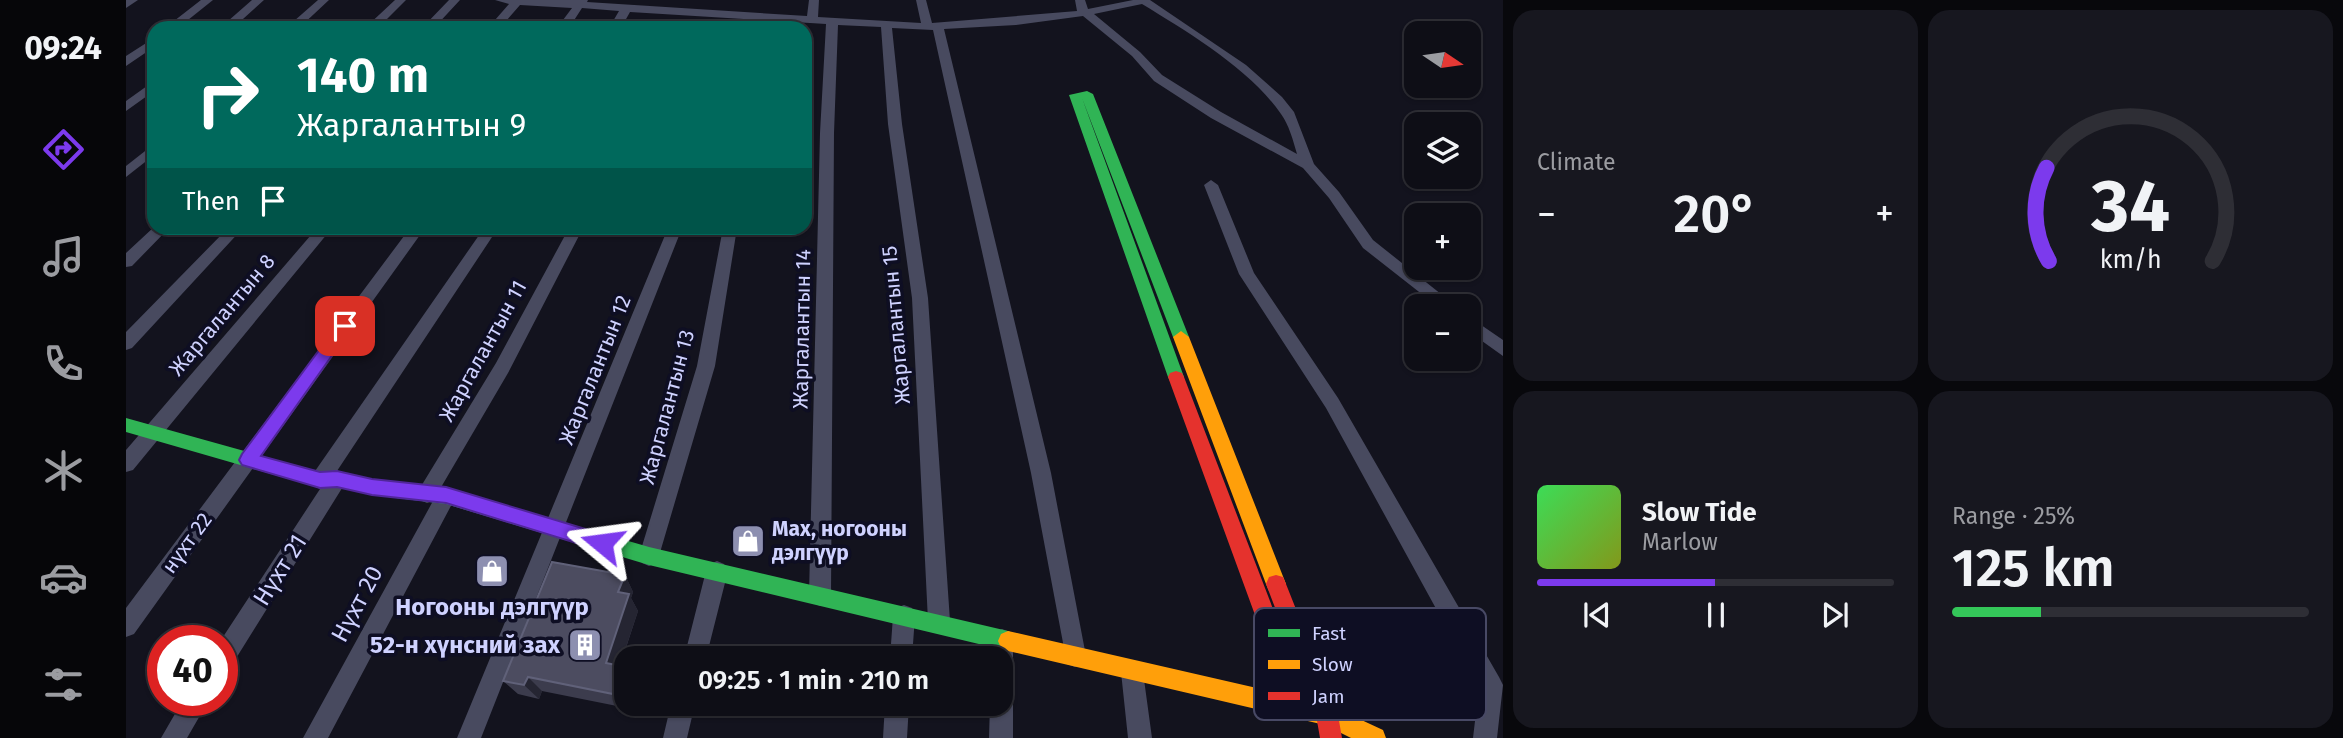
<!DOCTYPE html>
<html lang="en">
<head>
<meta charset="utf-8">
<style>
	body { margin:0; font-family:"Fira Sans",sans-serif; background:#17171f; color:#f1f3f6; height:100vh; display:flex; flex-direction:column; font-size:26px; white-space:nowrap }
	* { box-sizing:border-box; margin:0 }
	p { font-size:23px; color:#9b9ca1 }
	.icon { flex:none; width:38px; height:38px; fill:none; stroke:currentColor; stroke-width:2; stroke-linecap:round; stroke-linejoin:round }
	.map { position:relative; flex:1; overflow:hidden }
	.sheet { display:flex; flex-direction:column; gap:10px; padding:10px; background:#08080c; width:840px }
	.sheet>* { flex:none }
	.top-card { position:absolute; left:21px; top:21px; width:665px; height:214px; border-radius:21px; box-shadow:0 2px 5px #0004,0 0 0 2px #2e2e35; background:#00695c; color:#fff; overflow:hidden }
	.needle { width:46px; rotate:103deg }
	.tools { position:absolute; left:1278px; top:21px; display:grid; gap:14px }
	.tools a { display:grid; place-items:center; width:77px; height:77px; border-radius:14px; background:#0e0e16; box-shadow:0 2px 5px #0004,0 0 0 2px #2e2e35; font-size:35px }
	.speed { position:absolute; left:21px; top:625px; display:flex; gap:14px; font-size:35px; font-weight:700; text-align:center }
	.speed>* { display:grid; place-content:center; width:91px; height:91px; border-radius:50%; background:#0e0e16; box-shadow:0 2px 5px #0004,0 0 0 2px #2e2e35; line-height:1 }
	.speed .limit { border:10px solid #d22; background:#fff; color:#111 }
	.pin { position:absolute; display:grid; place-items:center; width:60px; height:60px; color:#fff; margin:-30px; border-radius:14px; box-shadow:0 4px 10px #0006 }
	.me { position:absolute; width:77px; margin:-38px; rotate:286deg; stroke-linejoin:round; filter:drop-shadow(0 0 5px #0008) }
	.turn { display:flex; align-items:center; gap:24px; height:147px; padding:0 35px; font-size:32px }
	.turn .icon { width:91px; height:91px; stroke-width:2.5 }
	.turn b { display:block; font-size:49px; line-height:60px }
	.then { display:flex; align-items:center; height:66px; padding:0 35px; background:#0003; gap:14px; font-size:26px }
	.big { font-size:52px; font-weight:600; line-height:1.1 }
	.sheet .tile { flex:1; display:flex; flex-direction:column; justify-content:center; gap:10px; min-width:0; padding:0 24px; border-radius:21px; background:#17171f }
	.sheet .dial { align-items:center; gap:0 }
	.dial svg { height:182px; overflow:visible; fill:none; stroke:#2e2e35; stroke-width:7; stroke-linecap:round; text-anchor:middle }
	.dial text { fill:#f1f3f6; stroke:none }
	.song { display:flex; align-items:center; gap:21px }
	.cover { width:84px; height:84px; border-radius:10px; background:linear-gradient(135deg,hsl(130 70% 55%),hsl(70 70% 35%)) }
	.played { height:7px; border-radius:4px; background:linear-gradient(90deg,#7c3aed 50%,#2e2e35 50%) }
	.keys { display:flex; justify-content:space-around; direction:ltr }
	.heat { display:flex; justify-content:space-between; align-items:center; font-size:38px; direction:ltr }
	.charge { height:10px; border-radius:5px; background:linear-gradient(90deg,#34c759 25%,#2e2e35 0) }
	.sheet .tiles { flex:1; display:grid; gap:10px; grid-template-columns:repeat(2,1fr) }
	.trip { position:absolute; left:488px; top:646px; width:399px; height:70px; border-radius:21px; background:#0e0e16; box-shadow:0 2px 5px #0004,0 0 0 2px #2e2e35; font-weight:600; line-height:70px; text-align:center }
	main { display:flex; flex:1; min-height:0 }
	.tabs { display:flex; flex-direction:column; width:126px; justify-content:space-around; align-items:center; background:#060609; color:#9b9ca1 }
	.tabs .icon { width:49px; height:49px }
	.tabs .on { color:#7c3aed }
	.tabs b { font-size:32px; color:#f1f3f6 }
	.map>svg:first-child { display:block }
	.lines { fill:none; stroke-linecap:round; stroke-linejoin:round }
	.street { fill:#484a5f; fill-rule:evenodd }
	.fast { fill:#30b455; fill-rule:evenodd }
	.slow { fill:#ff9f0a; fill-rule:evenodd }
	.jam { fill:#e5322d; fill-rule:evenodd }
	.wall { fill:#3c3c4d }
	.shaded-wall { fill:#252532 }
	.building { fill:#4c4c60; stroke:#606179; stroke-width:2 }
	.route { fill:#7c3aed; stroke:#51269a; stroke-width:2 }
	.labels { text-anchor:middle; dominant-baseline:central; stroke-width:7; stroke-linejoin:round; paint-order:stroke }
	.street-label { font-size:21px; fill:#cfd2ff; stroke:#0e0e23 }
	.poi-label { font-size:21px; font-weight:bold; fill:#cfd2ff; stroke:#0e0e23; text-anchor:start }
	.near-street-label { font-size:24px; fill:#cfd2ff; stroke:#0e0e23 }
	.near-poi-label { font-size:24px; font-weight:bold; fill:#cfd2ff; stroke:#0e0e23 }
	.key { fill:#0e0e23; stroke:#484965; stroke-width:2 }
	.key-label { font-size:19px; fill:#cfd2ff }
</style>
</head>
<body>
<main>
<nav class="tabs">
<b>09:24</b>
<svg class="icon on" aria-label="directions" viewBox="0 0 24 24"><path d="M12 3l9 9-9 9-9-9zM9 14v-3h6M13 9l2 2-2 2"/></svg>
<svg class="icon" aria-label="music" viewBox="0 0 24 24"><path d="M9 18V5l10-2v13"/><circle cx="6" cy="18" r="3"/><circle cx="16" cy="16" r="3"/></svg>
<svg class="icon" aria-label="phone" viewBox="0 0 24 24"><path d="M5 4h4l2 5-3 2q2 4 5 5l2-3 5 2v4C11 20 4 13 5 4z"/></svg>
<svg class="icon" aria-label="climate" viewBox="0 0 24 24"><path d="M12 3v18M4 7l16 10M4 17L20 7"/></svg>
<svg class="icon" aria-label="car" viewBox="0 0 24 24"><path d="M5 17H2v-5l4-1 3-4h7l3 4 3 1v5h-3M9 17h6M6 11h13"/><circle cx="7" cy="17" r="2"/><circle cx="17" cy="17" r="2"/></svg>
<svg class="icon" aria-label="filters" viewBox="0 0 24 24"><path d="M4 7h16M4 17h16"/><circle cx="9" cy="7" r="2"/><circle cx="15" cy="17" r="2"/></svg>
</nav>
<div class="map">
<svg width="1377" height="738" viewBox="0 0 1377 738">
	<rect width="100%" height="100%" fill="#13131e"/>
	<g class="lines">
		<path class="street" d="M0 0H12L0 8Z
			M75 0H87L52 28H39Z
			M126 0H138L107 28H94Z
			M192 0H203L173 28H160Z
			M269 0H280L252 28H239Z
			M323 0H334L308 28H296Z
			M369 0H462L461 2 681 16 683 0H693L692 17 795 23 790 0H800L806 23 951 11 949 0H959L962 9 1007 0H1024L1120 65 1156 97 1168 112 1188 164 1213 192 1247 240 1330 306H1311L1237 248 1203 198 1177 168 1085 118 1028 81 1006 56 957 16 890 25 818 29 925 473 960 656 957 664 949 667 941 664 905 473 807 30 766 28 776 124 802 298 824 621 821 629 813 632 805 629 802 621 786 298 762 124 755 27 712 25 708 133 705 595 702 602 694 606 686 602 683 595 694 133 700 24 504 12 495 28H483L493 11 456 8 443 28H431L446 8 394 5 374 28H362L383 4ZM1016 4C1062 32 1124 69 1155 114 1163 125 1167 140 1171 154L1095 112 1036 75 1014 52 968 14Z
			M28 38V47L0 66V56Z
			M28 81V91L0 111V101Z
			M28 144V155L0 177V166Z
			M1085 180 1092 185 1128 273 1212 398 1373 677 1377 685 1371 738H1347L1353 687 1200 408 1113 274 1078 185Z
			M28 227 43 228 6 266 0 267V253Z
			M102 228H117L6 348 0 350V332Z
			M191 228H206L7 470 0 472V450Z
			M284 228H299L8 634 0 637V608Z
			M358 228H372L211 471 218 473 221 479 218 485 104 668 96 671 95 640 194 489 187 486 184 480 187 474Z
			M443 228H457L382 373 314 489 320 487 327 490 330 496 327 502 202 738H177L307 501 301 503 294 500 291 494 294 488 370 363Z
			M542 228H556L355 738H331Z
			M597 228H611L589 366 533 556 530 563 523 566 516 563 513 556 571 366Z
			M1342 316 1377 340V356L1342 331Z
			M591 561 598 564 602 571 580 658H558L580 571 584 564Z
			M778 605 786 608 789 616 786 658H764L767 616 770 608Z
			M876 629 884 632 887 640V738H863L864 704H875V658H864L865 640 868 632Z
			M1006 661 1014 664 1017 672 1026 738H1002L995 672 998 664Z
			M57 700H83L61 738H35Z
			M545 704H569L561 738H537Z
			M759 704H783L781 738H757Z"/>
		<path class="fast" d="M961 91 967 94 1063 337 1055 343 1047 337 956 98 1058 377 1056 381H1044L1042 377 943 95Z
			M0 418 194 472 211 471 245 479 320 488 523 547 882 631 889 634 892 641 889 648 882 651 523 565 320 504 245 495 211 487 194 488 0 432Z"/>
		<path class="slow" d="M1055 331 1063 337 1160 584 1157 591 1150 593 1143 591 1140 584 1047 337Z
			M882 631 1201 704 1257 730 1260 738H1225L1199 725 882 651 875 648 872 641 875 634Z"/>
		<path class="jam" d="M1050 371 1056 373 1058 377 1185 708 1182 716 1174 719 1166 716 1163 708 1042 377 1044 373Z
			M1150 575 1157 577 1160 584 1212 715 1216 738H1194L1190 715 1140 584 1143 577Z"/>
	</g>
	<path class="wall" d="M499 575 507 592 505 598 512 611 494 666 501 708 416 691 413 699 392 694 377 681Z"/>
	<path class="shaded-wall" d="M499 575 507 592 505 598 512 611 490 677 480 663 492 592Z
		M500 669V704H503L501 708 492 695Z
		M402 677 416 691 413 699 398 685Z"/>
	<path class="building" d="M426 562 499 575 492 592 503 594 480 663 500 667 492 695 402 677 398 685 377 681Z"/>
	<path class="route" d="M219 321 227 326 224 330 135 456 194 472 211 471 246 479 320 487 476 534 483 536 486 543 483 549 476 551 320 503 246 495 211 487 194 488 116 465 113 460 116 454 214 322Z"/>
	<defs>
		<g id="shop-square" transform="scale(1.75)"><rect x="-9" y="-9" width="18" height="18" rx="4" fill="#8d8fb0" stroke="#0e0e23"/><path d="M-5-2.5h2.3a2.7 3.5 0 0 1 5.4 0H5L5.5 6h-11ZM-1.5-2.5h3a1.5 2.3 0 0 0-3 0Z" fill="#fff"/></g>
		<g id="building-square" transform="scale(1.75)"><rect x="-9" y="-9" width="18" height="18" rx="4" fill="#8d8fb0" stroke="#0e0e23"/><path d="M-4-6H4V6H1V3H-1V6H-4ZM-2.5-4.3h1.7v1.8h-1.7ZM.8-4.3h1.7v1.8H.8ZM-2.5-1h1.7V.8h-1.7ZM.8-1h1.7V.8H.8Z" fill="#fff"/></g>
	</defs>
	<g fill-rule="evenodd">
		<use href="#shop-square" x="622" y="541"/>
		<use href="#shop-square" x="366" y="571"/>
		<use href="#building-square" x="459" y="645"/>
	</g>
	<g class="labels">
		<g class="street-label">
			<text transform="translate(96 315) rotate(-50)">Жаргалантын 8</text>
			<text transform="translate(770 325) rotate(-95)">Жаргалантын 15</text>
			<text transform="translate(676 329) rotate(-89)">Жаргалантын 14</text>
			<text transform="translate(357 351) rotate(-61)">Жаргалантын 11</text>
			<text transform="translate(469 370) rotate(-68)">Жаргалантын 12</text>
			<text transform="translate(541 407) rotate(-75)">Жаргалантын 13</text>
			<text transform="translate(61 543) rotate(-54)">нүхт 22</text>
		</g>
		<g class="poi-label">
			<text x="646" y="529">Мах, ногооны<tspan x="646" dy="24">дэлгүүр</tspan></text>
		</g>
		<g class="near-street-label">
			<text transform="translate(154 570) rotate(-58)">Нүхт 21</text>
			<text transform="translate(231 604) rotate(-62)">Нүхт 20</text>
		</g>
		<g class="near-poi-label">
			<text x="366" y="607">Ногооны дэлгүүр</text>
			<text x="434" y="645" text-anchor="end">52-н хүнсний зах</text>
		</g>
	</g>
	<rect x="1128" y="608" width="232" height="112" rx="10" class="key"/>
	<rect x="1142" y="629" width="32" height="8" fill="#30b455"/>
	<rect x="1142" y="660" width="32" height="9" fill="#ff9f0a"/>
	<rect x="1142" y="692" width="32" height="8" fill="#e5322d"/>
	<g class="key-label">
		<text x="1186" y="640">Fast</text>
		<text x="1186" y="671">Slow</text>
		<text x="1186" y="703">Jam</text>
	</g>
</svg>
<div class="tools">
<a><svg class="needle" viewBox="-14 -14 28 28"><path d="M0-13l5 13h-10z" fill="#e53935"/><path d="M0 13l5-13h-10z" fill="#9b9ca1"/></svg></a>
<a><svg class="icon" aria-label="layers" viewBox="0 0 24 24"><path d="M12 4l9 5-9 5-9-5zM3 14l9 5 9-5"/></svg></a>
<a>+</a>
<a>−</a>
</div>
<div class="speed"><div class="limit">40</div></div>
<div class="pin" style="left:219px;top:326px;background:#d93025"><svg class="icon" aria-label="arrive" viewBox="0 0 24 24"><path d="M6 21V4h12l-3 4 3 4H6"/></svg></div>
<svg class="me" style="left:476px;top:543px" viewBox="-20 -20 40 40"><path d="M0-17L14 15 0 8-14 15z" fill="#7c3aed" stroke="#fff" stroke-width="4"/></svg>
<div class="trip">09:25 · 1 min · 210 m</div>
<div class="top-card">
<div class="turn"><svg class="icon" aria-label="right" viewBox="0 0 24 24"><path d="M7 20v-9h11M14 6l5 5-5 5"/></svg><div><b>140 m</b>Жаргалантын 9</div></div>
<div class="then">Then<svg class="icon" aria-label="arrive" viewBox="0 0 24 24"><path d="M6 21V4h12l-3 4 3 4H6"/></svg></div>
</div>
</div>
<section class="sheet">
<div class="tiles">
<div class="tile"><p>Climate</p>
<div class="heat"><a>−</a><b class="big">20°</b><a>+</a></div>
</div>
<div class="tile dial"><svg viewBox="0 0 100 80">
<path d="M14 69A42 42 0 1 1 86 69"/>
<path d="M14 69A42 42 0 0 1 13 28" stroke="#7c3aed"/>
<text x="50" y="56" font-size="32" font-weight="700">34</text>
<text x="50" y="72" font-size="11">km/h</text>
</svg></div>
<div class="tile">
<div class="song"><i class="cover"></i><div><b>Slow Tide</b><p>Marlow</p></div></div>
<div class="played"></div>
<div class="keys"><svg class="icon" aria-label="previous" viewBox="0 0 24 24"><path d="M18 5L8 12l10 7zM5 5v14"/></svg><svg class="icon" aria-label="pause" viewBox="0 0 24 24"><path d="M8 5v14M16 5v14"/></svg><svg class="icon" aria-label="next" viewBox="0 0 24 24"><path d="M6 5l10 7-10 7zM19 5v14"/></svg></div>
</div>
<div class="tile"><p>Range · 25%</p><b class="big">125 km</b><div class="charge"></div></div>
</div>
</section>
</main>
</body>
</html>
